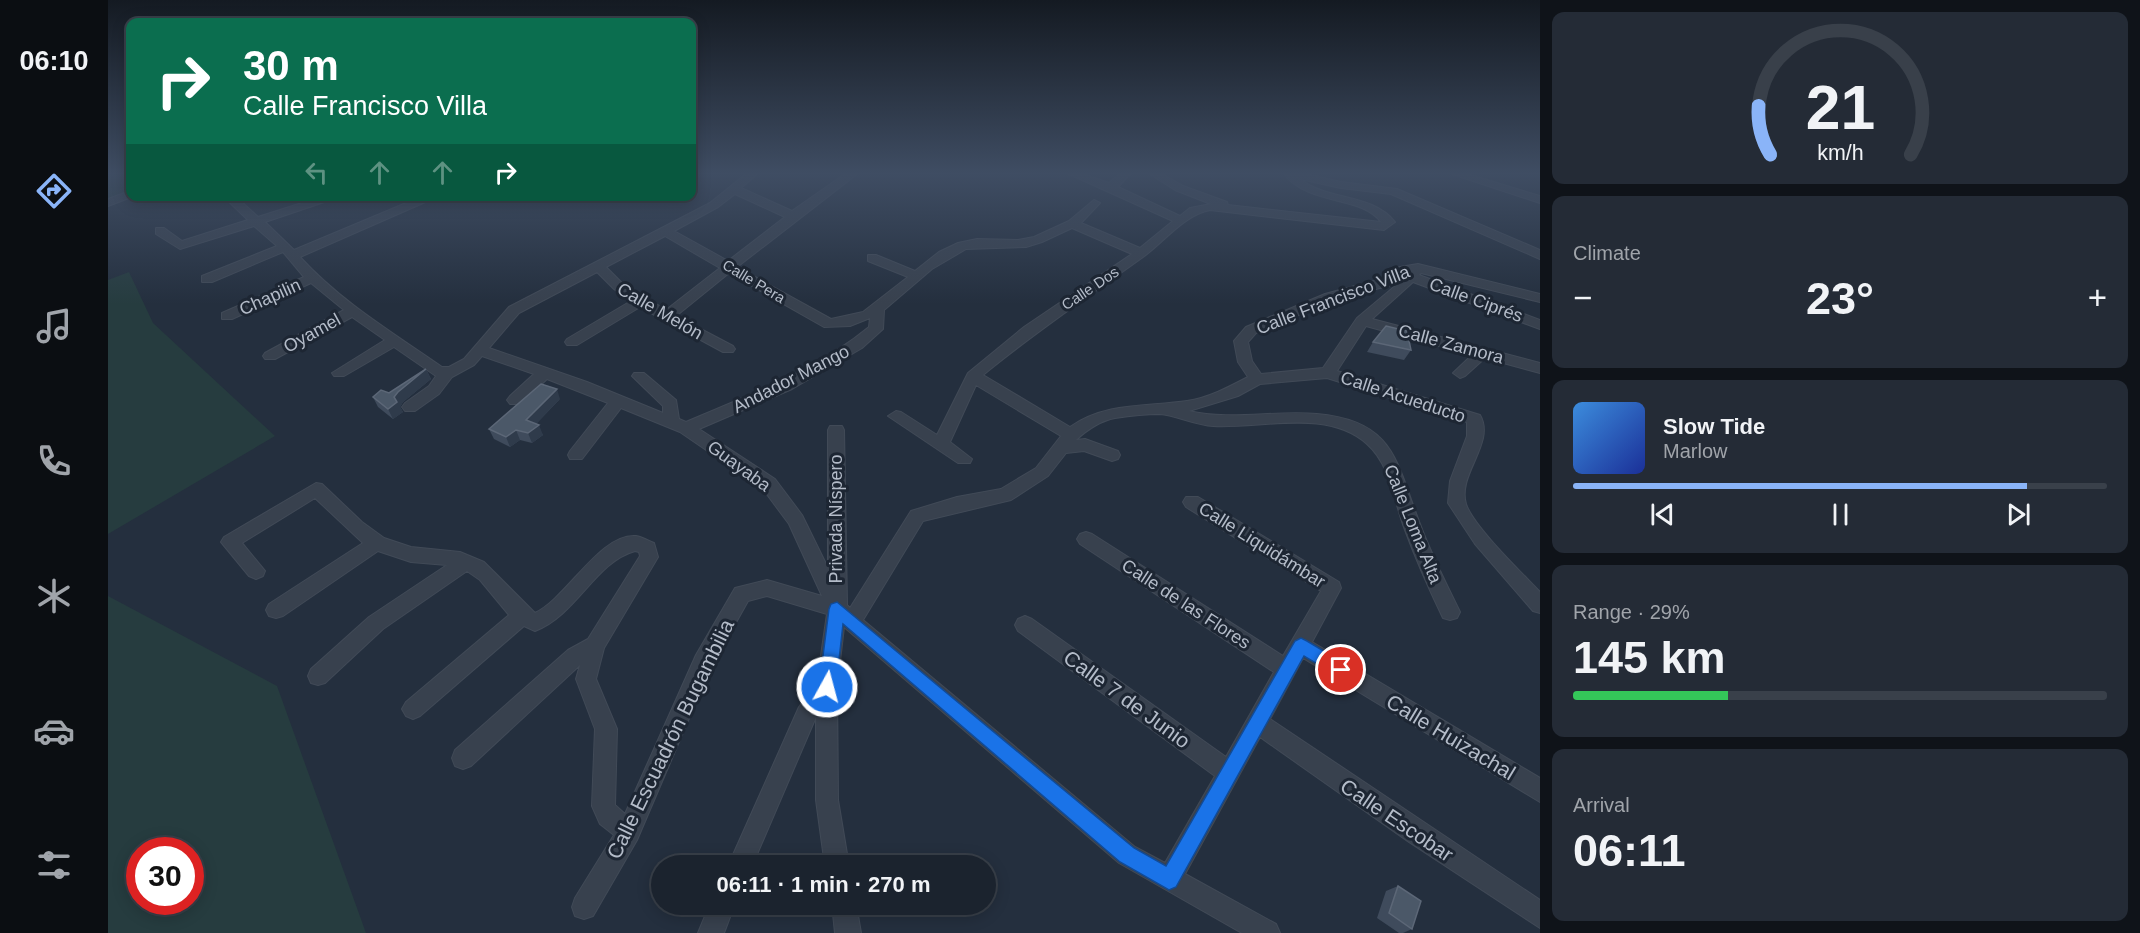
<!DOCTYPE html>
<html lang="en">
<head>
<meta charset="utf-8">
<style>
	body { margin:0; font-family:Arial,sans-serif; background:#242b36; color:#f1f3f6; height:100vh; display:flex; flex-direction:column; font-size:22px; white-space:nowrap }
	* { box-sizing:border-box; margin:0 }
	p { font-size:20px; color:#a0a4aa }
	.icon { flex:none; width:33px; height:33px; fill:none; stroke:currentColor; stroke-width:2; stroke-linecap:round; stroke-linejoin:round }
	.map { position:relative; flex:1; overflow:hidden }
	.sheet { display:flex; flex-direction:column; gap:12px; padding:12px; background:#0f1319; width:600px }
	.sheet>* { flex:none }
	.top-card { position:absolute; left:18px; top:18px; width:570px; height:183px; border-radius:12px; box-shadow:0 3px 15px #0003,0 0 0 2px #39404a; background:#0b6e4f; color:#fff; overflow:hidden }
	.speed { position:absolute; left:18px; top:837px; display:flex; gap:12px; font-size:30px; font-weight:700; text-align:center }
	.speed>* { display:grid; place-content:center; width:78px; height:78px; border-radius:50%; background:#1b232e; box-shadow:0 3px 15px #0003,0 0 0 2px #39404a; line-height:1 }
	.speed .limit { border:9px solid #d22; background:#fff; color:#111 }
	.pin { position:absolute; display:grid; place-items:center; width:51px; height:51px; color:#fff; margin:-26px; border:3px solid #fff; border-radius:50%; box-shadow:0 2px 6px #0007 }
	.me { position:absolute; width:66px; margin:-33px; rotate:7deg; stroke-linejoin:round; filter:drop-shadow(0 0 4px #0008) }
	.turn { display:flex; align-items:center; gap:21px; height:126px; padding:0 18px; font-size:27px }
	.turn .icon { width:78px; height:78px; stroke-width:2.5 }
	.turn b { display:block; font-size:42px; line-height:51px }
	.lanes { display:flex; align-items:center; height:57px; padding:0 18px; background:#0003; justify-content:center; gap:30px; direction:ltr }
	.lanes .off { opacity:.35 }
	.big { font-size:45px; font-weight:800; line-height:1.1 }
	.sheet .widget { flex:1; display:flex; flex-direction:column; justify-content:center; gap:9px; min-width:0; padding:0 21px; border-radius:12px; background:#242b36 }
	.sheet .dial { align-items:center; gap:0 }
	.dial svg { height:156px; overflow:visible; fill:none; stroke:#39404a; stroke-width:7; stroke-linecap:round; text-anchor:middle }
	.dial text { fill:#f1f3f6; stroke:none }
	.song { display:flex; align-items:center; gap:18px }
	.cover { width:72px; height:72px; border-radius:9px; background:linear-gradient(135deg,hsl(210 70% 55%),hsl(230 70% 35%)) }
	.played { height:6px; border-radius:3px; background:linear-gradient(90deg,#8ab4f8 85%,#39404a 85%) }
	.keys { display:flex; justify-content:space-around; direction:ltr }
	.heat { display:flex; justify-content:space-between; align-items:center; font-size:33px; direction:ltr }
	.charge { height:9px; border-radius:4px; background:linear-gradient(90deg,#34c759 29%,#39404a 0) }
	.trip { position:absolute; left:543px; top:855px; width:345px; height:60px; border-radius:30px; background:#1b232e; box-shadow:0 3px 15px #0003,0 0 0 2px #39404a; font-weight:800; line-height:60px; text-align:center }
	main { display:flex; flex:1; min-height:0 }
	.menu { display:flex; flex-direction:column; width:108px; justify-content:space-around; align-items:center; background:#0b0e12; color:#a0a4aa }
	.menu .icon { width:42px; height:42px }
	.menu .selected { color:#8ab4f8 }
	.menu b { font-size:27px; color:#f1f3f6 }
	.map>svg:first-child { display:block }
	.green { fill:#263c3f; fill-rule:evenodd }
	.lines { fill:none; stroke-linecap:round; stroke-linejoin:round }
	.minor-casing { stroke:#414a57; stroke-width:2 }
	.minor { fill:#38414e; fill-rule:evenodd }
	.wall { fill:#3f4b5c }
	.shaded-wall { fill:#2f3b4b }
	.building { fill:#4b5868; stroke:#5c6777; stroke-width:1.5 }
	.route { fill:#1a73e8; stroke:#114b97; stroke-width:1.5 }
	.labels { text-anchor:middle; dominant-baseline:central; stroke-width:6; stroke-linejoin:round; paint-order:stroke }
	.far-street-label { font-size:15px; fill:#b4bcc9; stroke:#1d2633 }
	.street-label { font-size:18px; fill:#b4bcc9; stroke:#1d2633 }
	.near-street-label { font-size:21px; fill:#b4bcc9; stroke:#1d2633 }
</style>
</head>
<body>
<main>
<nav class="menu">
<b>06:10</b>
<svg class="icon selected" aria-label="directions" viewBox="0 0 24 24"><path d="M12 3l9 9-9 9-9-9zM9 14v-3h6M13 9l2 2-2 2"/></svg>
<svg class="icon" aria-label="music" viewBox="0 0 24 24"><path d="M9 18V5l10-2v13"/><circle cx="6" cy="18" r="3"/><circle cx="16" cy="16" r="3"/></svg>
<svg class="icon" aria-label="phone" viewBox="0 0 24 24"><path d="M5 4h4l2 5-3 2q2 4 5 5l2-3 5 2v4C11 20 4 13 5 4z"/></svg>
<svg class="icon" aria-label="climate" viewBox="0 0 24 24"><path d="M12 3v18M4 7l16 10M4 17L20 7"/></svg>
<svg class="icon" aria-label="car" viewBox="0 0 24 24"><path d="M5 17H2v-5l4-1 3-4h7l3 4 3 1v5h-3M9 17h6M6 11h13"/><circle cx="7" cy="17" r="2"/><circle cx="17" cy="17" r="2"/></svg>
<svg class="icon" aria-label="filters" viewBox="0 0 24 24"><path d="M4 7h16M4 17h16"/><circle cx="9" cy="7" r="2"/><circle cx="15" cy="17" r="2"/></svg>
</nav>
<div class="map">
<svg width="1432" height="933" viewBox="0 0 1432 933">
	<rect width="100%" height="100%" fill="#242f3e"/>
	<path class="green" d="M0 174H22V191L0 204Z
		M21 272 45 323 167 436 0 534V280Z
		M0 596 169 686 258 933H0ZM82 850V902H32V850Z"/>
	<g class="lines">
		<g class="minor-casing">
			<path id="minor" d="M638 174H649L633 188 684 211 737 174H749L629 267 723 319 755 312 800 277 760 261V255H768L807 271 831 252 850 243 869 239 910 240 926 237 961 221 986 200 992 203 973 223 1032 248 1065 221 961 174H975L1001 183 1011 174H1022L1010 187 1072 216 1082 208 1103 204 1067 190 1042 174H1054L1075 186 1119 202 1120 205 1273 222C1253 195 1201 206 1176 174H1198L1233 182 1289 189 1432 250V259L1283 194 1233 188 1192 179C1220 201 1264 193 1287 222L1276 230 1102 210C1076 215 1056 242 1035 257 981 296 926 333 875 375L962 427C998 402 1038 407 1079 401 1100 398 1121 387 1140 377L1130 362 1126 341 1138 327 1217 294 1277 278 1286 268 1310 264 1432 294V302L1313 273 1311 275 1432 320V329L1305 282 1264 319 1432 363V373L1377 358 1357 376 1352 378 1345 373 1364 355 1258 326 1229 371 1372 415C1388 443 1349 474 1358 504 1365 526 1414 573 1432 592V613L1425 611 1367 544 1340 503 1342 481 1359 436V422L1219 378 1152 384 1130 396 1081 411C1123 421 1166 410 1209 414 1288 421 1288 463 1312 524 1323 554 1338 583 1352 612L1349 618 1342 620 1335 618C1321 589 1308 560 1297 530 1286 502 1283 465 1259 444 1219 408 1153 429 1105 426 1087 425 1067 415 1052 414 1038 414 1020 416 1007 418 991 421 979 430 968 440L977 439 1010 451 1012 455 1010 459 1004 461 976 451 958 453 940 476 903 500 815 521 755 620 1027 847 1057 863 1107 776 910 631 907 625 910 619 917 616 924 619 1118 757 1166 672 972 544 969 539 972 534 978 532 984 534 1175 656 1213 591 1078 507 1075 502 1078 497H1090L1231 582 1233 588 1204 642 1432 778V802L1195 658 1162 719 1432 900V928L1301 842 1152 737 1077 874 1168 924 1172 933H1134L1011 863 736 627 729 687 730 800 741 866H717L708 800V717L644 866H620L691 707 709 683 719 614 659 596 640 601 603 667 529 840 485 916 476 919 467 916 464 907 467 898 506 835 492 824 484 806 487 729 468 679 472 665 363 766 355 769 347 766 344 758 347 750 460 650 480 639 532 556 531 552 527 551C487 562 469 615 427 631L416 626 312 716 305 719 298 716 294 709 298 702 401 615 372 580 359 571 275 629 217 683 210 685 203 683 200 676 203 669 261 617 339 565 303 562 270 551 175 616 168 618 161 616 158 610 161 604 255 543 207 498 134 543 157 571 155 576 148 579 141 576 113 542 116 537 208 483 214 484 254 522 276 538 303 547 352 552 376 562 427 613C459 598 492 533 528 536 534 537 541 541 546 543L550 557 496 648 488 679 509 729 507 805 517 814 588 655 627 588 659 580 714 596 681 524 655 489 572 432 513 408 474 459H462L460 455 462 451 500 403 439 379 412 404H402L399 400 402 396 426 374 374 356 366 365 344 377 331 394 307 411H297L294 407 297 403 321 386 328 376 286 347 236 376H226L224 373 277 340 244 317 167 359H157L155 356 157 353 236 310 203 283 124 319H114V313L196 277 175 252 104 282H94V276L169 246 146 226 72 249 48 234V228H56L74 241 140 220 115 196H127L150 217 216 196H234L157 222 186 250 315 196H331L192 257C232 301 285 333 334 367H341L356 359 401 307 602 203ZM627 194 677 217 620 261 566 231 610 207ZM964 228 1024 254 916 327 860 373 829 435 793 412 788 411 780 416 850 463H862L864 459 842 442 868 385 953 436 928 468 893 489 849 497 803 511 742 608 739 605 736 430 734 426H722L720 430V568L694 515 667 479 591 429 684 389 754 348 775 329 776 310 824 269 858 249 918 247 934 242ZM557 236 612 268 558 310 515 284 498 267ZM489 272 506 289 523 301 459 339 457 342 459 345H469L532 307 615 352H625L627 349 625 346 568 316 621 273 716 327 742 326 762 318 761 327C708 371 641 395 578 422L571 419 568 400 536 373H526L524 376 555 406V413L479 382 381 348 411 313ZM1295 274H1298L1286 287 1249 318 1215 368 1153 374 1144 361 1140 342 1148 333 1226 300 1287 284Z
				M1344 174H1359L1432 196V203Z
				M22 191V196H26L0 206V199Z
				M376 196H388L389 198 383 201Z
				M602 904H627L616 933H590Z
				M724 904H748L753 933H727Z"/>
		</g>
		<use href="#minor" class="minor"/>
	</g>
	<path class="wall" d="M1265 342 1303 350 1296 360 1259 352Z
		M318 369 323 379 295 402 292 407 295 412 285 419 270 407 265 397 281 393Z
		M452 399 428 424 435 435 424 443 412 440 402 447 386 439 381 429Z
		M1290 886 1304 929 1295 933H1291L1269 918 1278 891Z"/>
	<path class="shaded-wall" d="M318 369 323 379 295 402 292 407 295 412 285 419 280 409 290 392Z
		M449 389 452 399 422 430 418 420Z
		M431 425 435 435 424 443 420 433Z
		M408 430 412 440 402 447 398 437Z"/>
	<path class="building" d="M1278 326 1299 331 1303 350 1265 342Z
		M318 369 290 392 286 397 289 402 280 409 265 397 273 390 281 393Z
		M433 384 449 389 418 420 431 425 420 433 408 430 398 437 381 429Z
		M1290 886 1313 901 1304 929 1281 913Z"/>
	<linearGradient id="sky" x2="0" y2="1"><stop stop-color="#141a22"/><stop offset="0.57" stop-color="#3f4d63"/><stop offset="1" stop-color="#3f4d63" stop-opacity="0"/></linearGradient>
	<rect width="1432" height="304" fill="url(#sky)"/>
	<path class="route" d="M729 602 1026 848 1058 866 1187 641 1193 638 1199 641 1239 665 1241 670 1239 676 1233 678 1196 656 1068 887 1061 890 1012 862 735 624 728 687 725 692 719 695 713 692 711 687 721 609 723 604Z"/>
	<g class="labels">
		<g class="far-street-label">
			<text transform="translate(646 281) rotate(31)">Calle Pera</text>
			<text transform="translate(982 288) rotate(-34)">Calle Dos</text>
		</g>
		<g class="street-label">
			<text transform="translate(162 297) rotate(-24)">Chapilin</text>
			<text transform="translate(1225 300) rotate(-21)">Calle Francisco Villa</text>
			<text transform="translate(1368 300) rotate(20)">Calle Ciprés</text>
			<text transform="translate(552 311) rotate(30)">Calle Melón</text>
			<text transform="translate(204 333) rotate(-29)">Oyamel</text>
			<text transform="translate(1343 344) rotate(15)">Calle Zamora</text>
			<text transform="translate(683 379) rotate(-27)">Andador Mango</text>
			<text transform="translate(1295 397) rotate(18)">Calle Acueducto</text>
			<text transform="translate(631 466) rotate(36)">Guayaba</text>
			<text transform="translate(728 519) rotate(-90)">Privada Níspero</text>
			<text transform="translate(1305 524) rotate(68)">Calle Loma Alta</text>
			<text transform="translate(1154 545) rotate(32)">Calle Liquidámbar</text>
			<text transform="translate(1078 604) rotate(33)">Calle de las Flores</text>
		</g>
		<g class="near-street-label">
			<text transform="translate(1019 699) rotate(36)">Calle 7 de Junio</text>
			<text transform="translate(1343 737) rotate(31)">Calle Huizachal</text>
			<text transform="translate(562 739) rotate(-64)">Calle Escuadrón Bugambilia</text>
			<text transform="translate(1289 820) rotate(34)">Calle Escobar</text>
		</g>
	</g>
</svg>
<div class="speed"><div class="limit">30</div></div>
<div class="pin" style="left:1233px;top:670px;background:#d93025"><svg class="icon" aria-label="arrive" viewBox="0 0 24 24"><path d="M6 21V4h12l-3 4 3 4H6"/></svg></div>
<svg class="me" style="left:719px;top:687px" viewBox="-20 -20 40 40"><circle r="17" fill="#1a73e8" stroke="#fff" stroke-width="3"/><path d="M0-11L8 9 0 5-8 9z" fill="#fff"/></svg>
<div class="trip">06:11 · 1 min · 270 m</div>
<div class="top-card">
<div class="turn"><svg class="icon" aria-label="right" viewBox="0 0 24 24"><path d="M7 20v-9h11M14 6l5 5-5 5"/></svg><div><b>30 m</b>Calle Francisco Villa</div></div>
<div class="lanes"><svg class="icon off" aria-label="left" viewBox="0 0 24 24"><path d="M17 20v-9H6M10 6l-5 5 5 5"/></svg><svg class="icon off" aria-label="ahead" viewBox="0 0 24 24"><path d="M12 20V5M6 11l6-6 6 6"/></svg><svg class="icon off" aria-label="ahead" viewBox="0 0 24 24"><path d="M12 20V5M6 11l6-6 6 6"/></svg><svg class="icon" aria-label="right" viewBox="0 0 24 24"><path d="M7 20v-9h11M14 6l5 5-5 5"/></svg></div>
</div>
</div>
<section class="sheet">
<div class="widget dial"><svg viewBox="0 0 100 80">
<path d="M14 69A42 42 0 1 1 86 69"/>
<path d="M14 69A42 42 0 0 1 8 44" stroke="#8ab4f8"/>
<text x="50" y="56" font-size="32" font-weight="700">21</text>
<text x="50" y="72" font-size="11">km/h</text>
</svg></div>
<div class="widget"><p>Climate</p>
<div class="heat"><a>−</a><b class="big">23°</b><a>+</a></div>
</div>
<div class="widget">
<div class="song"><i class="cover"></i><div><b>Slow Tide</b><p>Marlow</p></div></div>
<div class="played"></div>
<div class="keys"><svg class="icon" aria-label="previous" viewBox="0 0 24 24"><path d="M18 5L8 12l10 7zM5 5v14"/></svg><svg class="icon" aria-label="pause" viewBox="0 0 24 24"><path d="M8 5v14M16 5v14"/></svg><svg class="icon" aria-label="next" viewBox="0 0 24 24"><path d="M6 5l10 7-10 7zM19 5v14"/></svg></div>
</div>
<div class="widget"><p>Range · 29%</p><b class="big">145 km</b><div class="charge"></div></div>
<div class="widget"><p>Arrival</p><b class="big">06:11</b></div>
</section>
</main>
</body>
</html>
